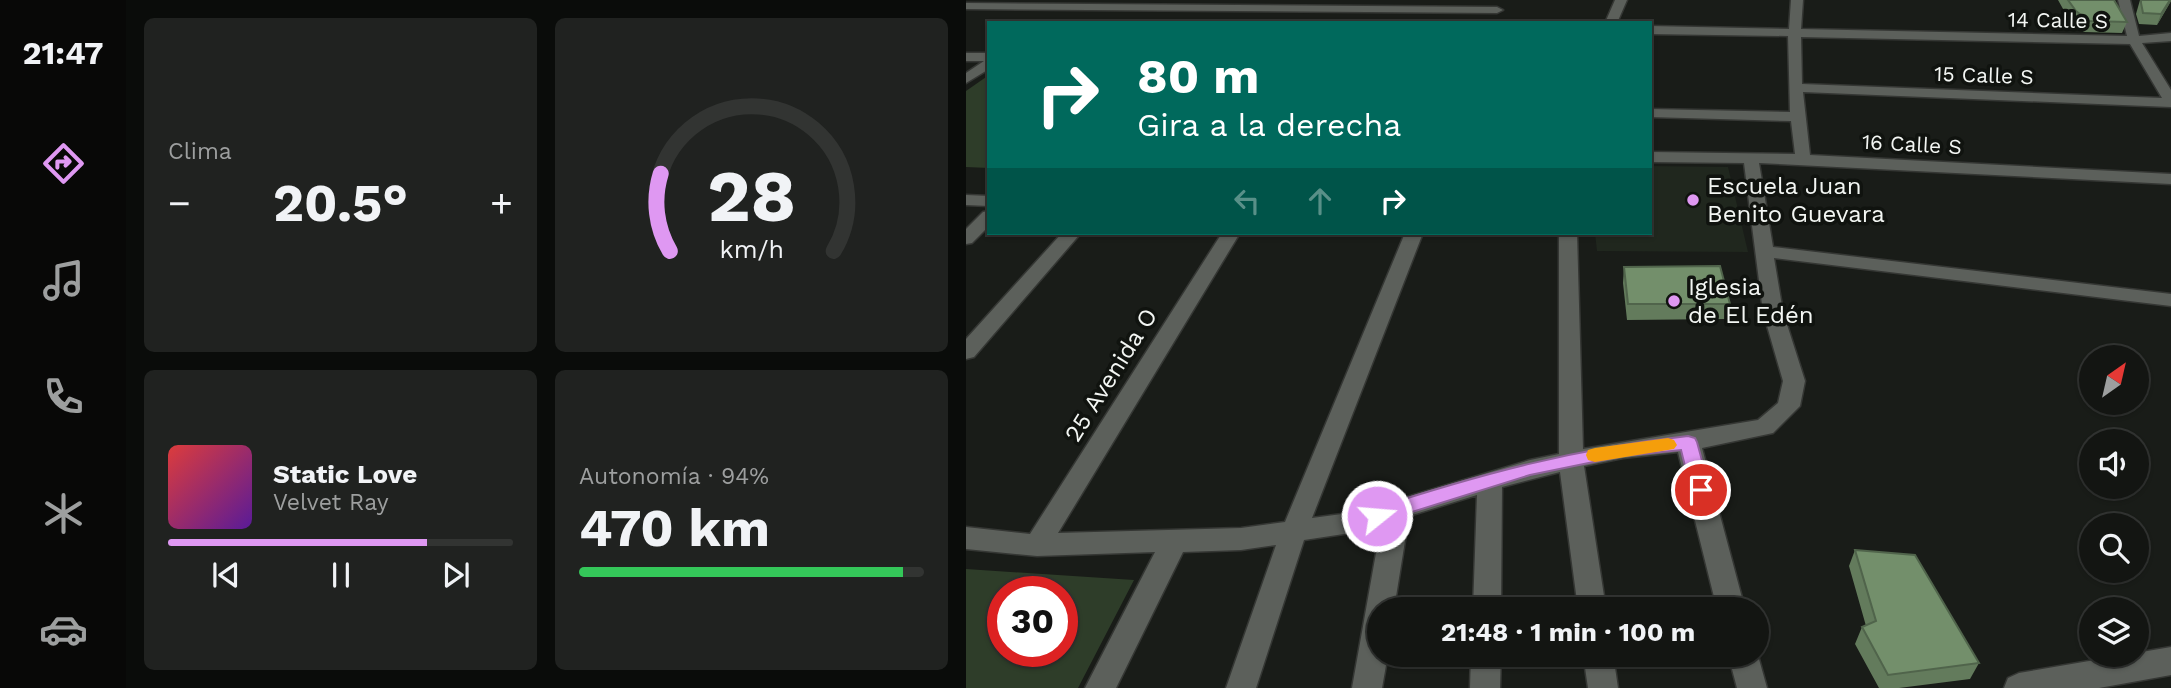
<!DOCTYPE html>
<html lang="es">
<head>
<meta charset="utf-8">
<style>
	body { margin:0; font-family:"Work Sans",sans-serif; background:#202220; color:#f1f3f6; height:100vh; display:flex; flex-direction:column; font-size:26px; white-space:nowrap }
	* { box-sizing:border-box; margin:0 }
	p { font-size:23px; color:#9d9f9f }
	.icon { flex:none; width:38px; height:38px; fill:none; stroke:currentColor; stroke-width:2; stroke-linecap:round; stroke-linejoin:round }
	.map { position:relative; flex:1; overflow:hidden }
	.details { display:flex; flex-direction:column; gap:18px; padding:18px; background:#0a0c0a; width:840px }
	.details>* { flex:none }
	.banner { position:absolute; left:21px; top:21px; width:665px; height:214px; border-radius:0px; box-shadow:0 2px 5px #0004,0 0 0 2px #323432; background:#00695c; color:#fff; overflow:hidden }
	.needle { width:46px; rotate:34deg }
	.controls { position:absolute; left:1113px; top:345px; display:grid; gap:14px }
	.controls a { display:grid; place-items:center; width:70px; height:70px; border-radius:50%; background:#131512; box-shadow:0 2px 5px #0004,0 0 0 2px #323432; font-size:35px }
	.speed { position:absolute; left:21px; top:576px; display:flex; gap:14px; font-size:35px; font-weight:700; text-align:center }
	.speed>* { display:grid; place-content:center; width:91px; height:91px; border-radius:50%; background:#131512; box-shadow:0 2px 5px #0004,0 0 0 2px #323432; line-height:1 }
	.speed .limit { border:10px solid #d22; background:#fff; color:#111 }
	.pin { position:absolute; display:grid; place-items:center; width:60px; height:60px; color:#fff; margin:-30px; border:4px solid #fff; border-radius:50%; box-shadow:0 2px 7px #0007 }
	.me { position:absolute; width:77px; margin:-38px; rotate:73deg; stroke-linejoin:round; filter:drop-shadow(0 0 5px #0008) }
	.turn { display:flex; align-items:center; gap:24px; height:147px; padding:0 35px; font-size:32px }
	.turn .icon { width:91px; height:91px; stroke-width:2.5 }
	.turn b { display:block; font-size:49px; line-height:60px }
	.lanes { display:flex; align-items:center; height:66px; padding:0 35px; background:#0003; justify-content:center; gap:35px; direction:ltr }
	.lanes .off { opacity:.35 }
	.big { font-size:52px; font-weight:700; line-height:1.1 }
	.details .card { flex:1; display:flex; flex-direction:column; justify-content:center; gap:10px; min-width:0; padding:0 24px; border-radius:10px; background:#202220 }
	.details .dial { align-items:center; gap:0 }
	.dial svg { height:182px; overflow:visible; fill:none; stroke:#323432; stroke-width:7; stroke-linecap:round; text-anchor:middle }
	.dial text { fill:#f1f3f6; stroke:none }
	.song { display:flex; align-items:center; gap:21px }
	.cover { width:84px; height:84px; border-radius:10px; background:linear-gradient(135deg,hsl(0 70% 55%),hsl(270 70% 35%)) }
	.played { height:7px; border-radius:4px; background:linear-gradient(90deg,#df98f2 75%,#323432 75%) }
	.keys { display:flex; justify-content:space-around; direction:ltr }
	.heat { display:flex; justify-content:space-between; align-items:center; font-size:38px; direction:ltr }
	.charge { height:10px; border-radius:5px; background:linear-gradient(90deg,#34c759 94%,#323432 0) }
	.details .tiles { flex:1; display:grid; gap:18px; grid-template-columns:repeat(2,1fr) }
	.trip { position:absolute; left:401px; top:597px; width:402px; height:70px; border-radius:35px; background:#131512; box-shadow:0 2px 5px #0004,0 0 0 2px #323432; font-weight:700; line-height:70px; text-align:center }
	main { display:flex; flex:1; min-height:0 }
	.dock { display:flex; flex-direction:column; width:126px; justify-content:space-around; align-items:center; background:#080807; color:#9d9f9f }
	.dock .icon { width:49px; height:49px }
	.dock .on { color:#df98f2 }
	.dock b { font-size:32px; color:#f1f3f6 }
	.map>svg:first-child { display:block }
	.built { fill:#20271e }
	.green { fill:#2e3d29; fill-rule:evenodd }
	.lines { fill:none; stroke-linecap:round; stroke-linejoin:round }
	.minor-casing { stroke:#353734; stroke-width:3 }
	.minor { fill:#5c605b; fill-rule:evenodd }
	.wall { fill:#637b5c }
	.shaded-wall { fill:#50644b }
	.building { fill:#738f6b; stroke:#50644b; stroke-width:2 }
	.route { fill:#df98f2; stroke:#91639d; stroke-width:2 }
	.slow { fill:#f59e0b }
	.poi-dot { fill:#df98f2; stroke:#10130f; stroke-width:2.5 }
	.labels { text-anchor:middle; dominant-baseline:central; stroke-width:7; stroke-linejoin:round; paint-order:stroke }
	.far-street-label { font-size:21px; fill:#f3f6f3; stroke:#10130f }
	.poi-label { font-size:24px; fill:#f3f6f3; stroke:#10130f; text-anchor:start }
	.street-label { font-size:24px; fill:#f3f6f3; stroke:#10130f }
</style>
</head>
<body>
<main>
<nav class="dock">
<b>21:47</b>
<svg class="icon on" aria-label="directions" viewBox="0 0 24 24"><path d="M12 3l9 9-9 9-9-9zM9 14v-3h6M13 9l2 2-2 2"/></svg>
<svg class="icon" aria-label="music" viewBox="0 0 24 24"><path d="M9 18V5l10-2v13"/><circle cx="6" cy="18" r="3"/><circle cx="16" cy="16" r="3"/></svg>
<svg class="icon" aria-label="phone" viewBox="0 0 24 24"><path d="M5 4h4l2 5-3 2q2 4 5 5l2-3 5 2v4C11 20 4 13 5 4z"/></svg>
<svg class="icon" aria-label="climate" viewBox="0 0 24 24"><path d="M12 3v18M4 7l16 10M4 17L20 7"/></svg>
<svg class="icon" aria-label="car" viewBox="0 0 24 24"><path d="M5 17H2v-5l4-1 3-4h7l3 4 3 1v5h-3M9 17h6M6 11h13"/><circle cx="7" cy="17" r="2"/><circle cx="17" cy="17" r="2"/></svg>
</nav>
<section class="details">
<div class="tiles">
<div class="card"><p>Clima</p>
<div class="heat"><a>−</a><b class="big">20.5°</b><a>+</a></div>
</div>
<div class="card dial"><svg viewBox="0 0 100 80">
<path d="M14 69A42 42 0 1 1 86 69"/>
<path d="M14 69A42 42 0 0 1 10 35" stroke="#df98f2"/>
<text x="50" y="56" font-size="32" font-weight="700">28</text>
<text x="50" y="72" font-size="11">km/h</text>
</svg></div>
<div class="card">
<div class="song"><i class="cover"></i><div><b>Static Love</b><p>Velvet Ray</p></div></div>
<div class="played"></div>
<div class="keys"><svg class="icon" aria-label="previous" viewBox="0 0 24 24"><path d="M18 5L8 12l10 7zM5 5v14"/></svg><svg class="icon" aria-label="pause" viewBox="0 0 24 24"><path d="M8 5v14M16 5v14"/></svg><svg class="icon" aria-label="next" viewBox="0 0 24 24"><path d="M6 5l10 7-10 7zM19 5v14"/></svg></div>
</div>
<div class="card"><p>Autonomía · 94%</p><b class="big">470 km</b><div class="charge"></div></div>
</div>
</section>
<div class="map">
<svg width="1205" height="688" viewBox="0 0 1205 688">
	<rect width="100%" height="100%" fill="#191c18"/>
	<path class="built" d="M684 166 762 167 782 252 631 251 629 233H684Z"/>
	<path class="green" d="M23 75V168L0 167V91Z
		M0 569 168 580 112 688H0ZM37 592H96V651H37Z"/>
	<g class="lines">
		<g class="minor-casing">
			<path id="minor" d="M649 0H661L651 23H639Z
				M825 0H837L835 29 1161 36 1152 0H1164L1173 36 1205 33V41L1176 43 1205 90V107L837 92 844 155 1205 174V184L793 163 807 247 1205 294V306L808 258 817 312 839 381 834 406 807 433 736 448 779 609H751L712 452 657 458 618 466 640 609H612L594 472 536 487 535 609H507L511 495 443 516 428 609H413V654H422L416 688H386L415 525 391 532 338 540 290 688H260L310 545 275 550 217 552 150 688H119L189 552 71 556 0 549V527L64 534 256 233H274L92 533 275 528 319 522 439 233H457L346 518 391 512 564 460 593 454V233H611L617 449 792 420 812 403 817 381 797 312 778 163 684 162V152L829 154 825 121 684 117V109L824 112 822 36 684 34V26L823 29ZM835 37 1164 44 1196 98 836 84Z
				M0 3 531 7 537 10 531 13 0 9Z
				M0 53H23V69L0 83V73L18 61H0Z
				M0 195 23 196V206L0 205Z
				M23 211V226L6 243 0 244V229L17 212Z
				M96 233H115L8 357 0 359V339Z
				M1205 647V675L1133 688H1038L1042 678 1053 673Z
				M791 652 801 688H771L762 654H791Z
				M505 654H535L534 688H504Z
				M617 654H647L652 688H622Z"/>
		</g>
		<use href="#minor" class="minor"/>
	</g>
	<path class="wall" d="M1092 0H1148L1161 22 1156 33 1118 32 1105 23Z
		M1174 0H1205V1L1191 25 1173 24 1170 14Z
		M658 267 764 304 761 319 661 320 657 283Z
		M889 550 1013 663 1004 679 933 688H913L889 644 896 627 900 626 883 566Z"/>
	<path class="shaded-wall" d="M1204 0 1205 1 1191 25 1195 14Z"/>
	<path class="building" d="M1102 0H1148L1161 22 1123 21 1110 11Z
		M1175 0H1204L1195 14 1177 13 1175 3Z
		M754 266 764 304H662L658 267Z
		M889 550 949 555 1013 663 922 675 896 627 910 621Z"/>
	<path class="route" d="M722 436 729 438 731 442 744 490 741 495 735 497 728 495 725 490 715 450 657 456 564 475 411 523 404 521 401 516 404 510C511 475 610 448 722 436Z"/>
	<path class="slow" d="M702 438 708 440 711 445 708 449 629 462 622 460 620 455 622 450 629 448Z"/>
	<g class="poi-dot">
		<circle cx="727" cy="200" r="7"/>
		<circle cx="708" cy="301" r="7"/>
	</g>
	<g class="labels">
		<g class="far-street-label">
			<text transform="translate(1092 20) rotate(1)">14 Calle S</text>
			<text transform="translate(1018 75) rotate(2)">15 Calle S</text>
			<text transform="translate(946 144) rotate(3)">16 Calle S</text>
		</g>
		<g class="poi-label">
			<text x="741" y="186">Escuela Juan<tspan x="741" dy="28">Benito Guevara</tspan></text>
			<text x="722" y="287">Iglesia<tspan x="722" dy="28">de El Edén</tspan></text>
		</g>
		<g class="street-label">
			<text transform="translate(145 375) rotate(-58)">25 Avenida O</text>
		</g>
	</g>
</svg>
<div class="controls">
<a><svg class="needle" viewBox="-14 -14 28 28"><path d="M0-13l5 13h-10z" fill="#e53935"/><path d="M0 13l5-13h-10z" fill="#9d9f9f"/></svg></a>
<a><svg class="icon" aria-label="sound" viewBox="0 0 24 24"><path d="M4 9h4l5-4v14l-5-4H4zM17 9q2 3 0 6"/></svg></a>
<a><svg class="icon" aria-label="search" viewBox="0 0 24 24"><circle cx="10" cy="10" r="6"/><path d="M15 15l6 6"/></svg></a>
<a><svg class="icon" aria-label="layers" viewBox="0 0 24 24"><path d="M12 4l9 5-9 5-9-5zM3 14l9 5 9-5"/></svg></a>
</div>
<div class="speed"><div class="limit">30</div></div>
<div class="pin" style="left:735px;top:490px;background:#d93025"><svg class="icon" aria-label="arrive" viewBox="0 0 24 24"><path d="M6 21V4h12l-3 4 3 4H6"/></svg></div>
<svg class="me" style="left:411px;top:516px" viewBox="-20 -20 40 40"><circle r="17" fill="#df98f2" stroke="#fff" stroke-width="3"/><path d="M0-11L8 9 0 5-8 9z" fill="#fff"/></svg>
<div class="trip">21:48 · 1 min · 100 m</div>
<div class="banner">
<div class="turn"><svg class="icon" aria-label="right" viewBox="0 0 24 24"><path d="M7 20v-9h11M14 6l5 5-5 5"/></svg><div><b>80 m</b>Gira a la derecha</div></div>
<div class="lanes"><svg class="icon off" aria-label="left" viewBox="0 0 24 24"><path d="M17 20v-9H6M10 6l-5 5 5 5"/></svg><svg class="icon off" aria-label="ahead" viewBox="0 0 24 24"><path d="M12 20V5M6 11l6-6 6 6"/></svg><svg class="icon" aria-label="right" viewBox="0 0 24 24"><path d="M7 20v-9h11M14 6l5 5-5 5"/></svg></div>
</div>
</div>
</main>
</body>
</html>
